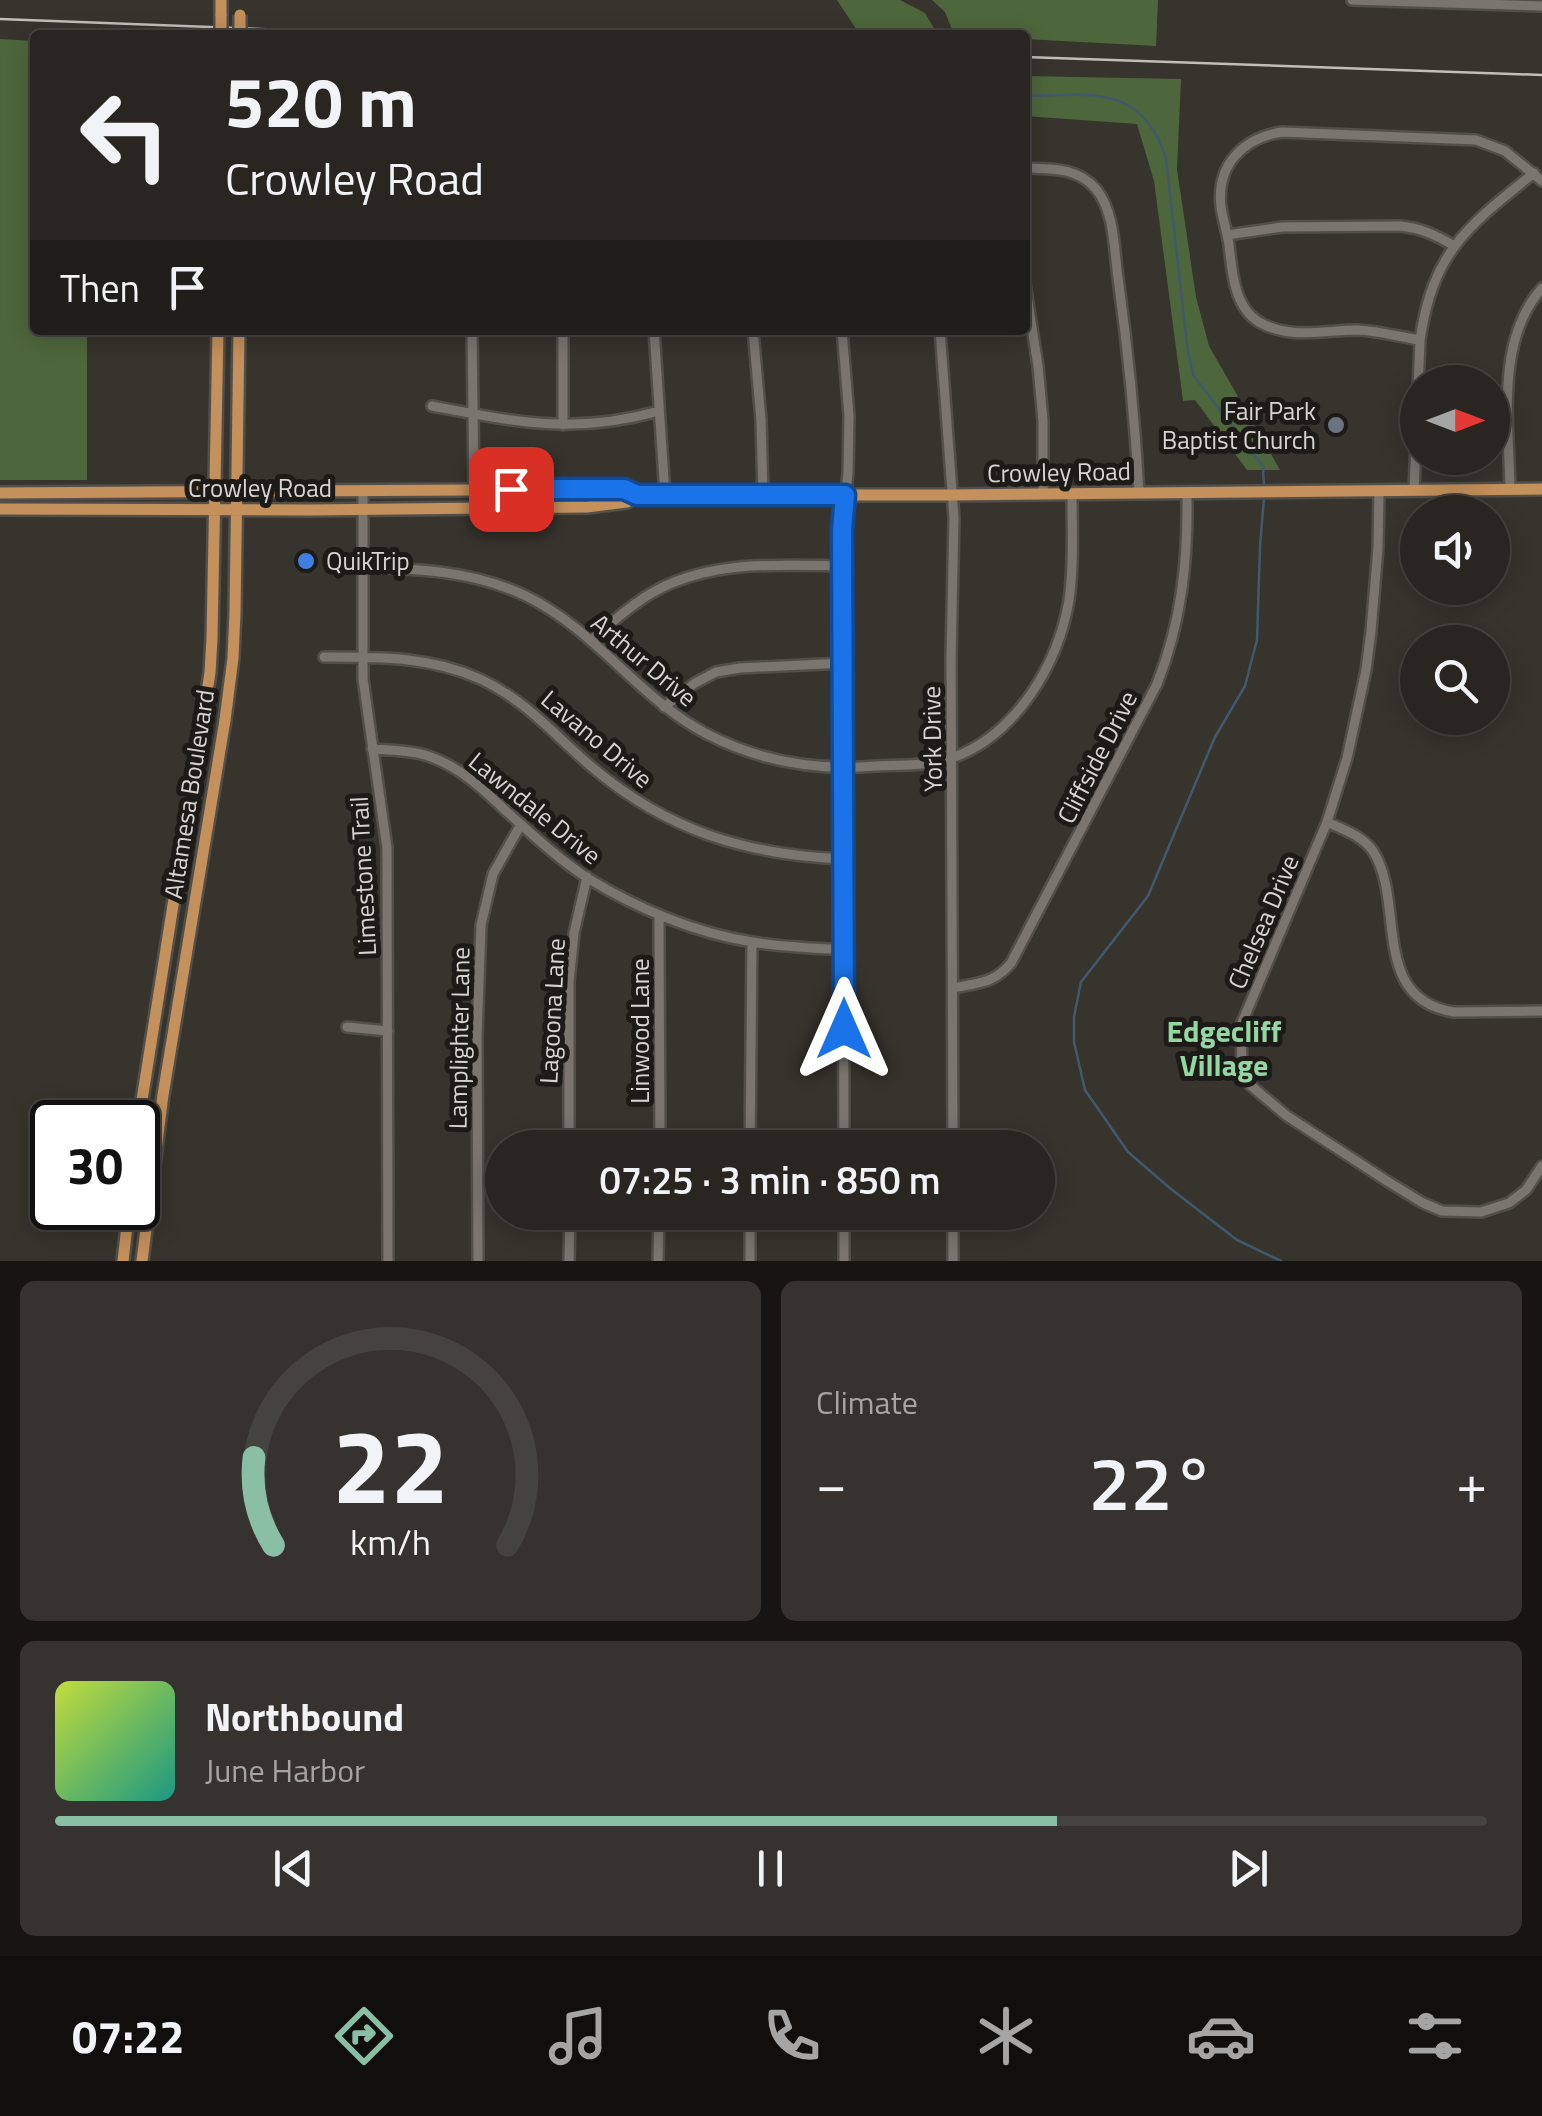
<!DOCTYPE html>
<html lang="en">
<head>
<meta charset="utf-8">
<style>
	body { margin:0; font-family:"Titillium Web",sans-serif; background:#35322f; color:#f1f3f6; height:100vh; display:flex; flex-direction:column; font-size:38px; white-space:nowrap }
	* { box-sizing:border-box; margin:0 }
	p { font-size:32px; color:#a5a5a5 }
	.icon { flex:none; width:55px; height:55px; fill:none; stroke:currentColor; stroke-width:2; stroke-linecap:round; stroke-linejoin:round }
	.map { position:relative; height:1261px; overflow:hidden }
	.drawer { display:flex; flex-direction:column; gap:20px; padding:20px; background:#171513; flex:1 }
	.drawer>* { flex:none }
	.top-card { position:absolute; left:30px; top:30px; width:1000px; height:305px; border-radius:10px; box-shadow:0 5px 25px #0003,0 0 0 2px #454340; background:#292622; color:#f1f3f6; overflow:hidden }
	.needle { width:65px; rotate:90deg }
	.tools { position:absolute; left:1400px; top:365px; display:grid; gap:20px }
	.tools a { display:grid; place-items:center; width:110px; height:110px; border-radius:50%; background:#292622; box-shadow:0 5px 25px #0003,0 0 0 2px #454340; font-size:50px }
	.speed { position:absolute; left:30px; top:1100px; display:flex; gap:20px; font-size:50px; font-weight:700; text-align:center }
	.speed>* { display:grid; place-content:center; width:130px; height:130px; border-radius:50%; background:#292622; box-shadow:0 5px 25px #0003,0 0 0 2px #454340; line-height:1 }
	.speed .limit { border:5px solid #111; border-radius:15px; background:#fff; color:#111 }
	.pin { position:absolute; display:grid; place-items:center; width:85px; height:85px; color:#fff; margin:-42px; border-radius:20px; box-shadow:0 5px 15px #0006 }
	.me { position:absolute; width:110px; margin:-55px; rotate:0deg; stroke-linejoin:round; filter:drop-shadow(0 0 8px #0008) }
	.turn { display:flex; align-items:center; gap:35px; height:210px; padding:0 30px; font-size:45px }
	.turn .icon { width:130px; height:130px; stroke-width:2.5 }
	.turn b { display:block; font-size:70px; line-height:85px }
	.then { display:flex; align-items:center; height:95px; padding:0 30px; background:#0003; gap:20px; font-size:38px }
	.big { font-size:75px; font-weight:600; line-height:1.1 }
	.drawer .tile { flex:1; display:flex; flex-direction:column; justify-content:center; gap:15px; min-width:0; padding:0 35px; border-radius:15px; background:#35322f }
	.drawer .dial { align-items:center; gap:0 }
	.dial svg { height:260px; overflow:visible; fill:none; stroke:#454340; stroke-width:7; stroke-linecap:round; text-anchor:middle }
	.dial text { fill:#f1f3f6; stroke:none }
	.song { display:flex; align-items:center; gap:30px }
	.cover { width:120px; height:120px; border-radius:15px; background:linear-gradient(135deg,hsl(70 70% 55%),hsl(170 70% 35%)) }
	.played { height:10px; border-radius:5px; background:linear-gradient(90deg,#8abfa5 70%,#454340 70%) }
	.keys { display:flex; justify-content:space-around; direction:ltr }
	.heat { display:flex; justify-content:space-between; align-items:center; font-size:55px; direction:ltr }
	.drawer .tiles { flex:1; display:grid; gap:20px; grid-template-columns:1fr 1fr }
	.tile:last-child { grid-column:span 2 }
	.trip { position:absolute; left:485px; top:1130px; width:570px; height:100px; border-radius:50px; background:#292622; box-shadow:0 5px 25px #0003,0 0 0 2px #454340; font-weight:600; line-height:100px; text-align:center }
	.tab-bar { display:flex; height:160px; justify-content:space-around; align-items:center; background:#100f0e; color:#a5a5a5 }
	.tab-bar .icon { width:70px; height:70px }
	.tab-bar .selected { color:#8abfa5 }
	.tab-bar b { font-size:45px; color:#f1f3f6 }
	.map>svg:first-child { display:block }
	.green { fill:#4e663b }
	.lines { fill:none; stroke-linecap:round; stroke-linejoin:round }
	.stream { stroke:#42596c; stroke-width:2.5 }
	.minor-casing { stroke:#524f4a; stroke-width:14 }
	.major-casing { stroke:#524f4a; stroke-width:16 }
	.minor { stroke:#7a756f; stroke-width:9 }
	.major { stroke:#c4905b; stroke-width:11 }
	.rail { stroke:#c2bfbb; stroke-width:2.5 }
	.major-bridge-casing { stroke:#524f4a; stroke-width:16; stroke-linecap:butt }
	.major-bridge { stroke:#c4905b; stroke-width:11 }
	.route-casing { stroke:#114b97; stroke-width:25 }
	.route { stroke:#1a73e8; stroke-width:18 }
	.worship-dot { fill:#6b7280; stroke:#1d1b18; stroke-width:4 }
	.shop-dot { fill:#3f7fe0; stroke:#1d1b18; stroke-width:4 }
	.labels { text-anchor:middle; dominant-baseline:central; stroke-width:10; stroke-linejoin:round; paint-order:stroke }
	.poi-label { font-size:25px; fill:#d8d5d1; stroke:#1d1b18; text-anchor:end }
	.street-label { font-size:25px; fill:#d8d5d1; stroke:#1d1b18 }
	.quarter-label { font-size:30px; font-weight:bold; fill:#95d7a3; stroke:#1d1b18 }
</style>
</head>
<body>
<div class="map">
<svg width="1542" height="1261" viewBox="0 0 1542 1261">
	<rect width="100%" height="100%" fill="#37332d"/>
	<path class="green" d="M837 0H900L925 13 938 35 858 32Z
		M932 0H1158L1156 46 1025 39V35H954L945 12Z
		M0 39 35 41V330H87V480H0Z
		M1025 76 1181 79 1177 169 1196 297 1209 346 1280 470H1247L1195 400 1183 401 1154 181 1137 124 1025 116Z"/>
	<g class="lines">
		<path class="stream" d="M1025 96C1090 95 1142 83 1166 158L1187 345 1193 375 1263 466 1264 489
			M1264 497 1260 547 1257 640 1245 686 1215 737 1148 896 1081 982 1074 1017V1042L1085 1090 1128 1152 1171 1189 1237 1240 1281 1261"/>
		<g class="minor-casing">
			<path id="minor" d="M1352 0 1542 6
				M1025 168C1052 169 1077 167 1096 189 1115 212 1114 250 1118 278 1128 350 1135 421 1139 493
				M1227 235 1282 227 1400 226C1421 228 1436 235 1454 246
				M1025 283 1038 366 1043 421V494
				M472 330 474 489
				M654 330 665 495
				M753 330 761 420 763 495
				M842 330 849 416 848 473 842 530 844 1148
				M940 330 954 518 951 658 953 1148
				M1420 340C1400 337 1379 331 1358 330 1325 330 1290 340 1259 322 1234 307 1232 271 1229 245 1227 232 1223 220 1221 207 1216 165 1243 138 1282 132L1476 140 1505 151 1542 181
				M432 406C516 422 574 435 659 411
				M563 425V330
				M363 490V679L387 848 388 1261
				M1510 490C1509 424 1495 341 1542 288
				M1379 491 1378 548 1371 631 1366 670 1347 758 1327 822 1241 1025 1242 1068 1250 1085 1287 1116 1387 1181 1423 1203 1442 1211 1481 1212 1509 1203 1526 1190 1542 1166
				M1414 491 1420 340C1433 251 1468 226 1534 173
				M363 567C420 569 474 571 526 596 596 630 639 699 707 734 759 761 817 771 876 766 900 765 929 766 952 758 1016 735 1058 665 1069 600 1074 565 1072 529 1072 494
				M591 641C612 622 634 602 659 589 716 560 781 565 843 566
				M324 657C377 657 430 656 480 679 526 700 555 736 593 768 668 831 747 855 844 859
				M664 707 695 683 716 672 740 668 844 663
				M372 749C389 750 408 750 425 755 458 765 482 788 506 811 533 835 559 860 589 879 638 909 696 933 752 942 782 947 814 948 844 950
				M1327 822C1342 829 1363 836 1373 851 1406 902 1369 999 1454 1012L1542 1011
				M659 915 660 1148
				M953 988C978 983 995 983 1011 963L1157 684C1182 621 1188 560 1187 493
				M347 1027 388 1031
				M569 1148V982L574 933 587 877
				M750 1148 752 942
				M750 1212V1261
				M844 1212V1261
				M478 1261 477 1036 481 925 493 874 521 824
				M569 1261 570 1212
				M658 1261 659 1212
				M953 1261V1212"/>
		</g>
		<g class="major-casing">
			<path id="major" d="M221 16V0
				M0 493 624 489 637 495H951L1542 489
				M0 509 310 510 587 507 627 502 637 495
				M138 1125 210 673 212 638 218 330
				M123 1261 129 1208
				M142 1261 163 1095 225 720 233 658 235 613 239 330"/>
		</g>
		<use href="#minor" class="minor"/>
		<use href="#major" class="major"/>
		<path class="rail" d="M0 19 418 35
			M1025 57 1542 75"/>
		<g class="major-bridge-casing">
			<path id="major-bridge" d="M240 15V35
				M221 35V16"/>
		</g>
		<use href="#major-bridge" class="major-bridge"/>
	</g>
	<g class="lines">
		<g class="route-casing">
			<path id="route" d="M511 489H624L637 495H845L842 530 844 1029"/>
		</g>
		<use href="#route" class="route"/>
	</g>
	<circle class="worship-dot" cx="1336" cy="425" r="10"/>
	<circle class="shop-dot" cx="306" cy="561" r="10"/>
	<g class="labels">
		<g class="poi-label">
			<text x="1316" y="411">Fair Park<tspan x="1316" dy="29">Baptist Church</tspan></text>
			<text x="326" y="561" text-anchor="start">QuikTrip</text>
		</g>
		<g class="street-label">
			<text transform="translate(1059 472) rotate(-1)">Crowley Road</text>
			<text x="260" y="488">Crowley Road</text>
			<text transform="translate(644 660) rotate(40)">Arthur Drive</text>
			<text transform="translate(597 739) rotate(40)">Lavano Drive</text>
			<text transform="translate(932 739) rotate(-91)">York Drive</text>
			<text transform="translate(1097 757) rotate(-63)">Cliffside Drive</text>
			<text transform="translate(189 794) rotate(-81)">Altamesa Boulevard</text>
			<text transform="translate(535 808) rotate(39)">Lawndale Drive</text>
			<text transform="translate(363 876) rotate(-93)">Limestone Trail</text>
			<text transform="translate(1263 922) rotate(-67)">Chelsea Drive</text>
			<text transform="translate(552 1011) rotate(-87)">Lagoona Lane</text>
			<text transform="translate(640 1031) rotate(-90)">Linwood Lane</text>
			<text transform="translate(459 1038) rotate(-89)">Lamplighter Lane</text>
		</g>
		<g class="quarter-label">
			<text x="1224" y="1031">Edgecliff<tspan x="1224" dy="34">Village</tspan></text>
		</g>
	</g>
</svg>
<div class="tools">
<a><svg class="needle" viewBox="-14 -14 28 28"><path d="M0-13l5 13h-10z" fill="#e53935"/><path d="M0 13l5-13h-10z" fill="#a5a5a5"/></svg></a>
<a><svg class="icon" aria-label="sound" viewBox="0 0 24 24"><path d="M4 9h4l5-4v14l-5-4H4zM17 9q2 3 0 6"/></svg></a>
<a><svg class="icon" aria-label="search" viewBox="0 0 24 24"><circle cx="10" cy="10" r="6"/><path d="M15 15l6 6"/></svg></a>
</div>
<div class="speed"><div class="limit">30</div></div>
<div class="pin" style="left:511px;top:489px;background:#d93025"><svg class="icon" aria-label="arrive" viewBox="0 0 24 24"><path d="M6 21V4h12l-3 4 3 4H6"/></svg></div>
<svg class="me" style="left:844px;top:1029px" viewBox="-20 -20 40 40"><path d="M0-17L14 15 0 8-14 15z" fill="#1a73e8" stroke="#fff" stroke-width="4"/></svg>
<div class="trip">07:25 · 3 min · 850 m</div>
<div class="top-card">
<div class="turn"><svg class="icon" aria-label="left" viewBox="0 0 24 24"><path d="M17 20v-9H6M10 6l-5 5 5 5"/></svg><div><b>520 m</b>Crowley Road</div></div>
<div class="then">Then<svg class="icon" aria-label="arrive" viewBox="0 0 24 24"><path d="M6 21V4h12l-3 4 3 4H6"/></svg></div>
</div>
</div>
<section class="drawer">
<div class="tiles">
<div class="tile dial"><svg viewBox="0 0 100 80">
<path d="M14 69A42 42 0 1 1 86 69"/>
<path d="M14 69A42 42 0 0 1 8 42" stroke="#8abfa5"/>
<text x="50" y="56" font-size="32" font-weight="700">22</text>
<text x="50" y="72" font-size="11">km/h</text>
</svg></div>
<div class="tile"><p>Climate</p>
<div class="heat"><a>−</a><b class="big">22°</b><a>+</a></div>
</div>
<div class="tile">
<div class="song"><i class="cover"></i><div><b>Northbound</b><p>June Harbor</p></div></div>
<div class="played"></div>
<div class="keys"><svg class="icon" aria-label="previous" viewBox="0 0 24 24"><path d="M18 5L8 12l10 7zM5 5v14"/></svg><svg class="icon" aria-label="pause" viewBox="0 0 24 24"><path d="M8 5v14M16 5v14"/></svg><svg class="icon" aria-label="next" viewBox="0 0 24 24"><path d="M6 5l10 7-10 7zM19 5v14"/></svg></div>
</div>
</div>
</section>
<nav class="tab-bar">
<b>07:22</b>
<svg class="icon selected" aria-label="directions" viewBox="0 0 24 24"><path d="M12 3l9 9-9 9-9-9zM9 14v-3h6M13 9l2 2-2 2"/></svg>
<svg class="icon" aria-label="music" viewBox="0 0 24 24"><path d="M9 18V5l10-2v13"/><circle cx="6" cy="18" r="3"/><circle cx="16" cy="16" r="3"/></svg>
<svg class="icon" aria-label="phone" viewBox="0 0 24 24"><path d="M5 4h4l2 5-3 2q2 4 5 5l2-3 5 2v4C11 20 4 13 5 4z"/></svg>
<svg class="icon" aria-label="climate" viewBox="0 0 24 24"><path d="M12 3v18M4 7l16 10M4 17L20 7"/></svg>
<svg class="icon" aria-label="car" viewBox="0 0 24 24"><path d="M5 17H2v-5l4-1 3-4h7l3 4 3 1v5h-3M9 17h6M6 11h13"/><circle cx="7" cy="17" r="2"/><circle cx="17" cy="17" r="2"/></svg>
<svg class="icon" aria-label="filters" viewBox="0 0 24 24"><path d="M4 7h16M4 17h16"/><circle cx="9" cy="7" r="2"/><circle cx="15" cy="17" r="2"/></svg>
</nav>
</body>
</html>
